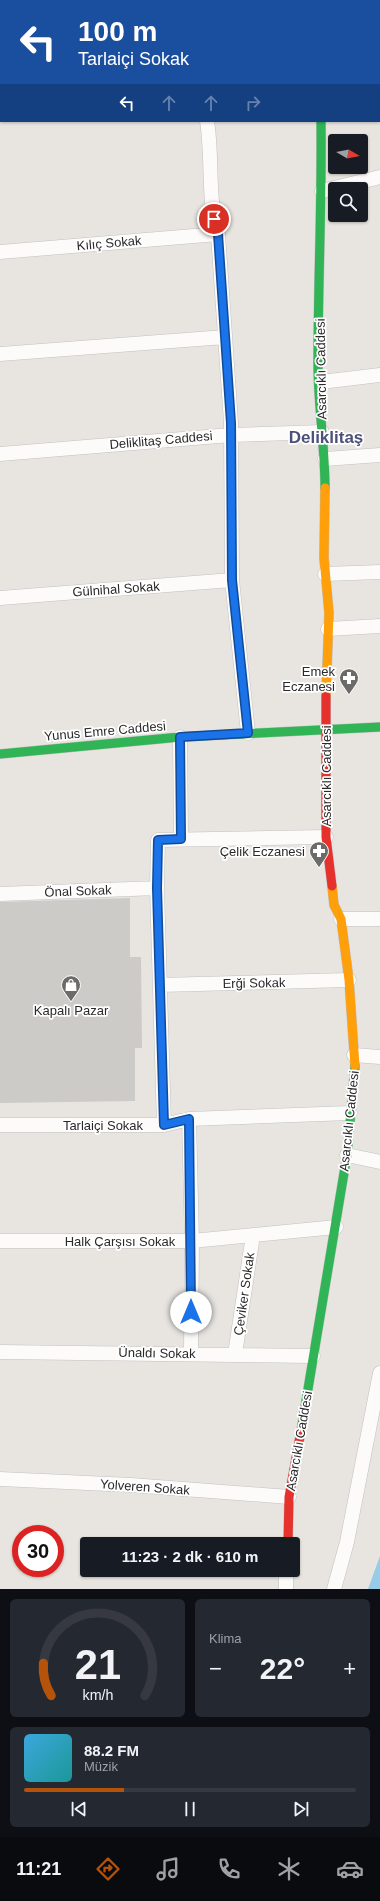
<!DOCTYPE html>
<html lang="tr">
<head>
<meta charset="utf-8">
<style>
	body { margin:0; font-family:Arial,sans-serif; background:#242831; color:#f1f3f6; height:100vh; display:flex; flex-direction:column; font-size:15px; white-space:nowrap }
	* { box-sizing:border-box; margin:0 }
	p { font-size:13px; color:#9ea1a6 }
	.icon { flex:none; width:22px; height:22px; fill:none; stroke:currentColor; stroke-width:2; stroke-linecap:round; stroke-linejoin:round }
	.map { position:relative; height:1589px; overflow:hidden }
	.side { display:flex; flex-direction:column; gap:10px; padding:10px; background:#0d0f14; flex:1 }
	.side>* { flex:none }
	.hud { position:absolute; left:0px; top:0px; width:380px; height:122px; box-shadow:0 1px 3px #0004; background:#1a4fa0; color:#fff; overflow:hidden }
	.needle { width:26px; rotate:100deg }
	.controls { position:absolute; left:328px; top:134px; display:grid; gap:8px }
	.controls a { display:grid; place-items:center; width:40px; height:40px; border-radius:4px; background:#171b24; box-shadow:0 1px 3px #0004; font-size:20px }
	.speed { position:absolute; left:12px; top:1525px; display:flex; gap:8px; font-size:20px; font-weight:700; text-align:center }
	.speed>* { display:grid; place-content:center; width:52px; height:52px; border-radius:50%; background:#171b24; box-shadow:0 1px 3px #0004; line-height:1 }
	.speed .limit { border:6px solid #d22; background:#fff; color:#111 }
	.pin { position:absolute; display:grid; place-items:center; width:34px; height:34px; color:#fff; margin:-17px; border:2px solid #fff; border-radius:50%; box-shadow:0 1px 4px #0007 }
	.me { position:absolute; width:44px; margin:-22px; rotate:0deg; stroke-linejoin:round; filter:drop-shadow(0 0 3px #0008) }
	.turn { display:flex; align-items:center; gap:14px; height:84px; padding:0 12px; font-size:18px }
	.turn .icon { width:52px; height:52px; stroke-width:2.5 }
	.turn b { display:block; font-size:28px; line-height:34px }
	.lanes { display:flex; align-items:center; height:38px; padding:0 12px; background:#0003; justify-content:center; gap:20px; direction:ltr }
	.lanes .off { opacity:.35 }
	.big { font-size:30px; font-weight:600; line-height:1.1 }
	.side .tile { flex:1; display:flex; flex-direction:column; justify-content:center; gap:6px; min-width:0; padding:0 14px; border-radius:6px; background:#242831 }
	.side .dial { align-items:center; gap:0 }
	.dial svg { height:104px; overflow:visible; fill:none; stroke:#363941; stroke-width:7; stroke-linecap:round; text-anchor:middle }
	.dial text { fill:#f1f3f6; stroke:none }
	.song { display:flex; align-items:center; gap:12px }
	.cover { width:48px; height:48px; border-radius:6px; background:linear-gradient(135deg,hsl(200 70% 55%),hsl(180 70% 35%)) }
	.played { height:4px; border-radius:2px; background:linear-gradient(90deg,#b45309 30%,#363941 30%) }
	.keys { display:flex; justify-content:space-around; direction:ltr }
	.heat { display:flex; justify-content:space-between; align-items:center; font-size:22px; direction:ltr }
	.side .tiles { flex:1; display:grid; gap:10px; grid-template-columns:1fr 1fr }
	.tile:last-child { grid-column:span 2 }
	.trip { position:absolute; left:80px; top:1537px; width:220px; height:40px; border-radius:4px; background:#171b24; box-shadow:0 1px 3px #0004; font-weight:600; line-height:40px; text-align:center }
	.tab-bar { display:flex; height:64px; justify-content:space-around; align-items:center; background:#090b0e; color:#9ea1a6 }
	.tab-bar .icon { width:28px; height:28px }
	.tab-bar .on { color:#b45309 }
	.tab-bar b { font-size:18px; color:#f1f3f6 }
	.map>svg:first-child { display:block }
	.water { fill:#95cce8 }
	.building { fill:#cdcbc7 }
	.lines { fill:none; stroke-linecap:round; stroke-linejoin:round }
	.street-casing { stroke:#c2c1c1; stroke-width:15 }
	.fast-casing { stroke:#c2c1c1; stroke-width:10 }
	.slow-casing { stroke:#c2c1c1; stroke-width:10 }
	.jam-casing { stroke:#c2c1c1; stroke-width:10 }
	.street { stroke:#fcfbfa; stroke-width:14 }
	.fast { stroke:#30b455; stroke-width:9 }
	.slow { stroke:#ff9f0a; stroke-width:9 }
	.jam { stroke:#e5322d; stroke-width:9 }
	.route-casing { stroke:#114b97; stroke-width:10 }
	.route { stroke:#1a73e8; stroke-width:7 }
	.labels { text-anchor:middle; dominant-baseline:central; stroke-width:3.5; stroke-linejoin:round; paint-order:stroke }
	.street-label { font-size:13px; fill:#2a2a2a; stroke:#fff }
	.poi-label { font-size:13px; fill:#2a2a2a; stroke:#fff; text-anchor:end }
	.district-label { font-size:17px; font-weight:bold; fill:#4c5179; stroke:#fff }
</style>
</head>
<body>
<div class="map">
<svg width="380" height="1589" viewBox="0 0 380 1589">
	<rect width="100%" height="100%" fill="#e8e5e0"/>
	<path class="water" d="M380 1556V1589H368Z"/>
	<path class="building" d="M130 898V957H141L142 1048H135V1101L0 1103V902Z"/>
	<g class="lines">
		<g class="street-casing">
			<path id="street" d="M145 0 146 1
				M200 0V1
				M240 0V1
				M254 1 260 0
				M339 1 340 0
				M0 49H1
				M0 96H1
				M207 121C213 158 207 198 218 234L231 423 232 580 248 733
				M322 191 380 177
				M0 252 218 234
				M0 354 225 337
				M321 382 380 375
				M0 454 231 435 322 432
				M325 459 380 455
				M325 574 380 572
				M0 598 232 580
				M328 629 380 626
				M180 737 181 839
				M0 894 157 888
				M341 919H380
				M160 985 349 980
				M354 1055 380 1057
				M189 1119 192 1241 191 1354
				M0 1125H164L189 1119 350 1113
				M164 1125 157 888 158 840 326 837
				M347 1155 380 1162
				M0 1241H192L336 1227
				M0 1352 313 1356
				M235 1354 253 1235
				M0 1479 131 1485 289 1497
				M286 1589V1570
				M334 1589 347 1542 380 1373"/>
		</g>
		<g class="fast-casing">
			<path id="fast" d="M321 121C322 202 318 283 318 364 318 405 325 447 325 488
				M0 754 180 737 380 727
				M302 1425 347 1155 355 1066"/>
		</g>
		<g class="slow-casing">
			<path id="slow" d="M325 488 324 558 329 613 326 696
				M332 886 334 905 341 919 349 980 355 1066"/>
		</g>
		<g class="jam-casing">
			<path id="jam" d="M326 696V837L332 886
				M288 1544 289 1497 302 1425"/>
		</g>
		<use href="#street" class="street"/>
		<use href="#fast" class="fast"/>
		<use href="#slow" class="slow"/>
		<use href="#jam" class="jam"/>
	</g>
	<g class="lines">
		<g class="route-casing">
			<path id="route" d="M191 1312 189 1119 164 1125 157 888 158 840 181 839 180 737 248 733 232 580 231 423 218 234 214 219"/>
		</g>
		<use href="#route" class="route"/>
	</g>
	<defs>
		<g id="pharmacy-pin" transform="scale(1)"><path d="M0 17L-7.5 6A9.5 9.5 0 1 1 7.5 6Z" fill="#6c6b6a" stroke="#fff"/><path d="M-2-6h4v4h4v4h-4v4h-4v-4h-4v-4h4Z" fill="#fff"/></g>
		<g id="shop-pin" transform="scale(1)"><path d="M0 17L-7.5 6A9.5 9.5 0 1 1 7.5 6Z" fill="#6c6b6a" stroke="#fff"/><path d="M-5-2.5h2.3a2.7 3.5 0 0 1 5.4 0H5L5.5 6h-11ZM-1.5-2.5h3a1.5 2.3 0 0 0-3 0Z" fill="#fff"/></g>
	</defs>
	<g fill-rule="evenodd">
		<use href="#pharmacy-pin" x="349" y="678"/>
		<use href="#pharmacy-pin" x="319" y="851"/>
		<use href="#shop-pin" x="71" y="985"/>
	</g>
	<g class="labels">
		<g class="street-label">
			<text transform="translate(109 243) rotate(-5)">Kılıç Sokak</text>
			<text transform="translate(321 369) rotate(-91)">Asarcıklı Caddesi</text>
			<text transform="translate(161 440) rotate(-5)">Deliklitaş Caddesi</text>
			<text transform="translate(116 589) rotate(-4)">Gülnihal Sokak</text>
			<text transform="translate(105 731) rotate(-5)">Yunus Emre Caddesi</text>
			<text transform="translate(326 776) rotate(-90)">Asarcıklı Caddesi</text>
			<text transform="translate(78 891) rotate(-2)">Önal Sokak</text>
			<text transform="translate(254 983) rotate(-1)">Erği Sokak</text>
			<text transform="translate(349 1121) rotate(-84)">Asarcıklı Caddesi</text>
			<text x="103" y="1125">Tarlaiçi Sokak</text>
			<text x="120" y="1241">Halk Çarşısı Sokak</text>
			<text transform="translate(244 1294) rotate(-82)">Çeviker Sokak</text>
			<text transform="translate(157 1353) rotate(1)">Ünaldı Sokak</text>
			<text transform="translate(299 1441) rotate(-80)">Asarcıklı Caddesi</text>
			<text transform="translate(145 1487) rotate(4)">Yolveren Sokak</text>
		</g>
		<g class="poi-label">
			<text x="335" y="671">Emek<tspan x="335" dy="15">Eczanesi</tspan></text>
			<text x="305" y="851">Çelik Eczanesi</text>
			<text x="71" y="1010" text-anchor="middle">Kapalı Pazar</text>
		</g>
		<g class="district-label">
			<text x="326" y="437">Deliklitaş</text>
		</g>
	</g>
</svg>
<div class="controls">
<a><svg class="needle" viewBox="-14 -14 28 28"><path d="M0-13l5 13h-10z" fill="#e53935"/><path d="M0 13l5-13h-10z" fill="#9ea1a6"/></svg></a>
<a><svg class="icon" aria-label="search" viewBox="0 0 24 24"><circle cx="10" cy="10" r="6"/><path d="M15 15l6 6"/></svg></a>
</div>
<div class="speed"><div class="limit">30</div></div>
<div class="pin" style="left:214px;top:219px;background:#d93025"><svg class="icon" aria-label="arrive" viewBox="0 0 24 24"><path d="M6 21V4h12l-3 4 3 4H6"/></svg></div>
<svg class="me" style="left:191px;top:1312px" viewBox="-20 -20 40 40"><circle r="19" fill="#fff"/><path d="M0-13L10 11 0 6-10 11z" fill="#1a73e8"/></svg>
<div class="trip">11:23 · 2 dk · 610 m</div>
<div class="hud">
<div class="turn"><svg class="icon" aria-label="left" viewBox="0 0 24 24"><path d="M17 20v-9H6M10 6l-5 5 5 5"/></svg><div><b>100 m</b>Tarlaiçi Sokak</div></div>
<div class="lanes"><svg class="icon" aria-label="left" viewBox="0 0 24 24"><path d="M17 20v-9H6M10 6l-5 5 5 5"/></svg><svg class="icon off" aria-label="ahead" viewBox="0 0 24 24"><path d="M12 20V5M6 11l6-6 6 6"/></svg><svg class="icon off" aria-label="ahead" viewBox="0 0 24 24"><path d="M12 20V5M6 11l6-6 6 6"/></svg><svg class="icon off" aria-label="right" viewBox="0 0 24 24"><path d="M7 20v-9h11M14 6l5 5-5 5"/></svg></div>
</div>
</div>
<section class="side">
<div class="tiles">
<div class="tile dial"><svg viewBox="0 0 100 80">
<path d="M14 69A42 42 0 1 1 86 69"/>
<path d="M14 69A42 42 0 0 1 8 44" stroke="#b45309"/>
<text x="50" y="56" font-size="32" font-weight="700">21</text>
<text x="50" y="72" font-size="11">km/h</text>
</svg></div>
<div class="tile"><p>Klima</p>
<div class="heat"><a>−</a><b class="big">22°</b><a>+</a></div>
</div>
<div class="tile">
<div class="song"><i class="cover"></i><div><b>88.2 FM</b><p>Müzik</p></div></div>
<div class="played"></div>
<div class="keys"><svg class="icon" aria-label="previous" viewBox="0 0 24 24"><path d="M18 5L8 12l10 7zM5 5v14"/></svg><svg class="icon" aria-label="pause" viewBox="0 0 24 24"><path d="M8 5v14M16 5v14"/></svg><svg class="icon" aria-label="next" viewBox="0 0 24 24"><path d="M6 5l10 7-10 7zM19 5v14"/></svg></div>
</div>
</div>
</section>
<nav class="tab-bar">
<b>11:21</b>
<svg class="icon on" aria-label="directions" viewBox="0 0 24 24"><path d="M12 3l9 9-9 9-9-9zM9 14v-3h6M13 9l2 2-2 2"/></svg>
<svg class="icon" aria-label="music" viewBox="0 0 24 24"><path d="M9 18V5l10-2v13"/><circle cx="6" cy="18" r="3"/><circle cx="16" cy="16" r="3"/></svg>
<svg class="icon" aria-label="phone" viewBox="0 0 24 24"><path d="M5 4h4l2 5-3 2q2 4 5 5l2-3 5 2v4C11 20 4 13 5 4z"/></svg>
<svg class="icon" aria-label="climate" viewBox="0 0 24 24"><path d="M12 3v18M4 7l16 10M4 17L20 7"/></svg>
<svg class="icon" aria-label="car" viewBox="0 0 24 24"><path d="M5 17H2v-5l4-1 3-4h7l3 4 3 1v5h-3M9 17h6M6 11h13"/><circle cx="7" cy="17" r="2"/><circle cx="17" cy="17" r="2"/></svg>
</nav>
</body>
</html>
